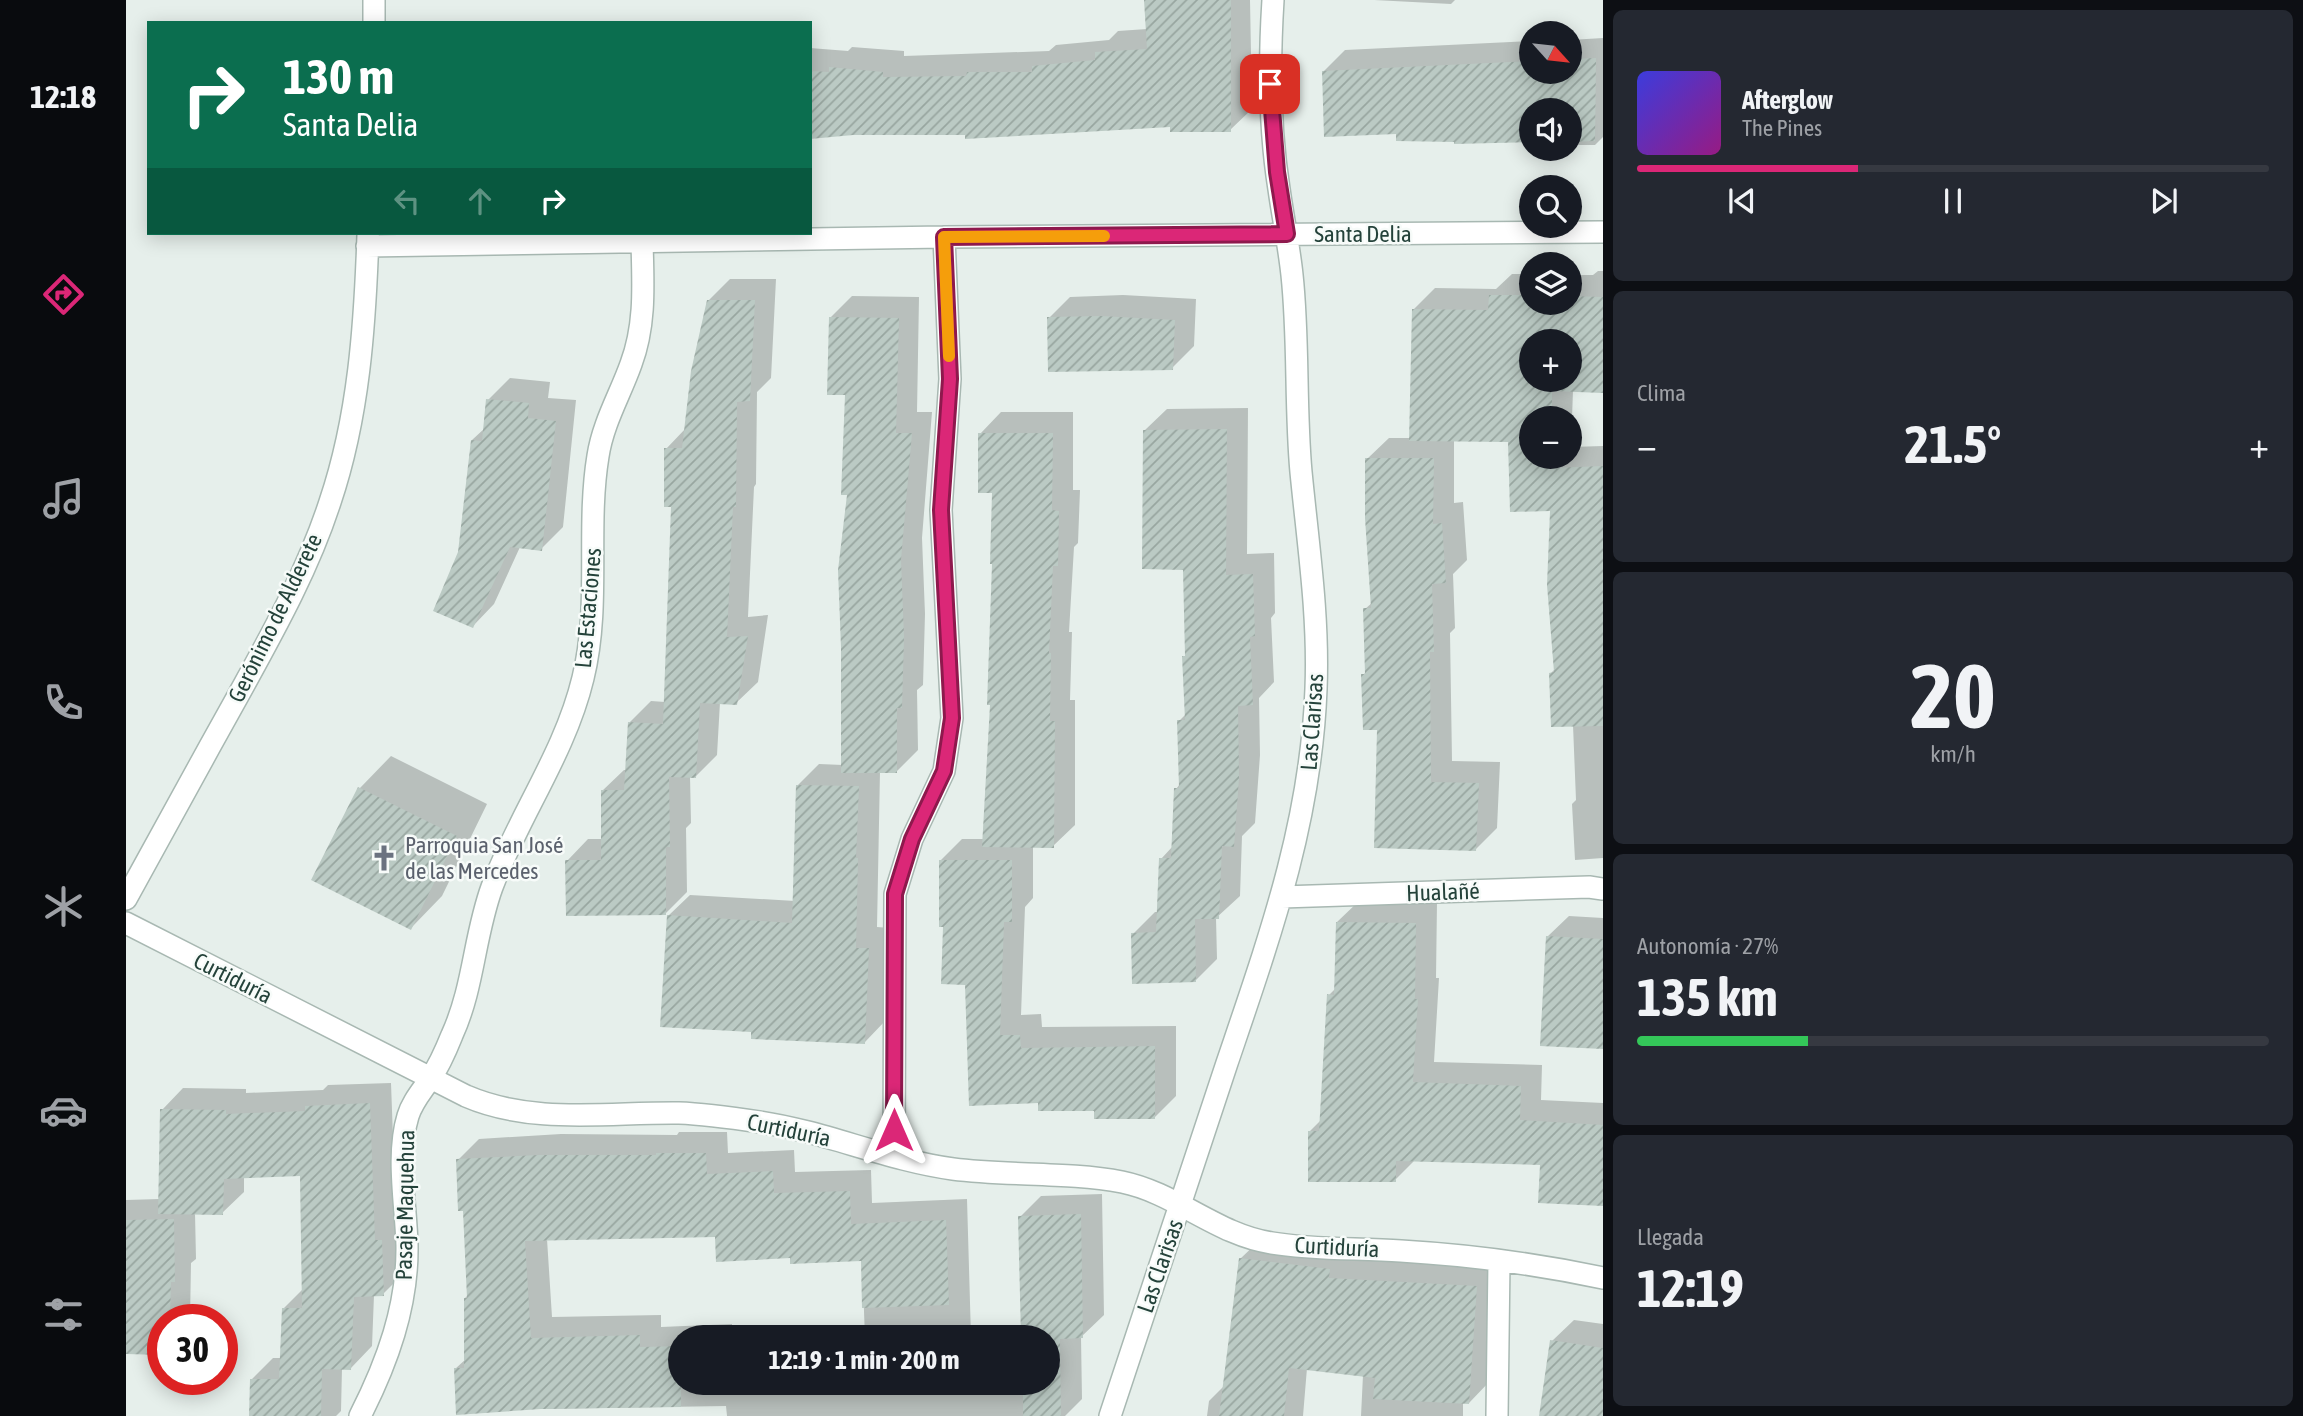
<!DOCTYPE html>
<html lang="es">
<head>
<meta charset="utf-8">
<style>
	body { margin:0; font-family:"Asap Condensed",sans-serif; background:#242831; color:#f1f3f6; height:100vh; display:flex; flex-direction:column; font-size:26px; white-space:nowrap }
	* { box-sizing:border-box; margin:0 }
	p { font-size:23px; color:#9ea1a6 }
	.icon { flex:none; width:38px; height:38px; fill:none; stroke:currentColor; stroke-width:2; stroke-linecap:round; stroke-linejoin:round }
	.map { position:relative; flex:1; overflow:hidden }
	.panel { display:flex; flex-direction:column; gap:10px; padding:10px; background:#0d0f14; width:700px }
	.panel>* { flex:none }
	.guide { position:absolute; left:21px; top:21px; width:665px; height:214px; border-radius:0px; box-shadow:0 4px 18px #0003; background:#0b6e4f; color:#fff; overflow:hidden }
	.needle { width:46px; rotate:117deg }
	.tools { position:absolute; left:1393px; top:21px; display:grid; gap:14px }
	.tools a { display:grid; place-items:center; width:63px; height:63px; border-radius:50%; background:#171b24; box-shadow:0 4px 18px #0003; font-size:35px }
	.speed { position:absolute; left:21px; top:1304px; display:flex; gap:14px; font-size:35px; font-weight:700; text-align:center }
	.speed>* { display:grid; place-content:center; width:91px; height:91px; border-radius:50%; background:#171b24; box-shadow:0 4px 18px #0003; line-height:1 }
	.speed .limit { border:10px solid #d22; background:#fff; color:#111 }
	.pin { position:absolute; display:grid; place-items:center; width:60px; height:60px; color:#fff; margin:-30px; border-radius:14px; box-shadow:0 4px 10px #0006 }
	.me { position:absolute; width:77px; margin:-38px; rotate:0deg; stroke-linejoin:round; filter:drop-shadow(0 0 5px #0008) }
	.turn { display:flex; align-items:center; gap:24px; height:147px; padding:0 21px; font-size:32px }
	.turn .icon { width:91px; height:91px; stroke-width:2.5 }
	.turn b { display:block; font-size:49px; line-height:60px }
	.lanes { display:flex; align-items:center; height:66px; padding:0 21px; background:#0003; justify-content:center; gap:35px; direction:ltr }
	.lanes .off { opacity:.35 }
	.big { font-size:52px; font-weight:700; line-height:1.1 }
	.panel .tile { flex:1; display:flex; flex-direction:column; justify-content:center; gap:10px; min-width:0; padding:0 24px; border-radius:10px; background:#242831 }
	.panel .dial { align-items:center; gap:0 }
	.dial b { font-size:91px; line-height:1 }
	.song { display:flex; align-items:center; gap:21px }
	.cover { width:84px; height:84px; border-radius:10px; background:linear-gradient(135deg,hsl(240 70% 55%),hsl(310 70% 35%)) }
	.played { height:7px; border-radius:4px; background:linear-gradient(90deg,#db2777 35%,#363941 35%) }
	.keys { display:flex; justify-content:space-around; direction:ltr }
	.heat { display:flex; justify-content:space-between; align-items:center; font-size:38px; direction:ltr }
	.charge { height:10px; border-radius:5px; background:linear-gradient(90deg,#34c759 27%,#363941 0) }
	.trip { position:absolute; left:542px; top:1325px; width:392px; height:70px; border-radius:35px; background:#171b24; box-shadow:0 4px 18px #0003; font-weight:700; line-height:70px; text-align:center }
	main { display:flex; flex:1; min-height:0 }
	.tabs { display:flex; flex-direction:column; width:126px; justify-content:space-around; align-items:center; background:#090b0e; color:#9ea1a6 }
	.tabs .icon { width:49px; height:49px }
	.tabs .selected { color:#db2777 }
	.tabs b { font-size:32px; color:#f1f3f6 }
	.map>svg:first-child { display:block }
	.shadow { fill:#0003; fill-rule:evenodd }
	.building { fill:url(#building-hatch); fill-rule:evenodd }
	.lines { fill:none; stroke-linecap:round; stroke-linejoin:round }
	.minor-casing { stroke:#a8b8b2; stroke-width:24 }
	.minor { stroke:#fff; stroke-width:21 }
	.route-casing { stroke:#8e194d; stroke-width:18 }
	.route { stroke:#db2777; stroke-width:12 }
	.slow { stroke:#f59e0b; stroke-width:12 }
	.labels { text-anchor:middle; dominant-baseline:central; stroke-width:5; stroke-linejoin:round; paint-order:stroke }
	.street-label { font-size:23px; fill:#24423a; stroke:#f7fbf9 }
	.worship-label { font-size:23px; fill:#5b616d; stroke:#f7fbf9; text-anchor:start }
</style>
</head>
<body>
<main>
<nav class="tabs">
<b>12:18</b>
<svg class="icon selected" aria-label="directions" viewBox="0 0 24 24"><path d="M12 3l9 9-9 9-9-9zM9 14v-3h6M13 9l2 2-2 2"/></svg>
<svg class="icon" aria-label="music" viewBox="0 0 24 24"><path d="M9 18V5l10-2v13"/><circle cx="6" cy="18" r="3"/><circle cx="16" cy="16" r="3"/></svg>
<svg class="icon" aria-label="phone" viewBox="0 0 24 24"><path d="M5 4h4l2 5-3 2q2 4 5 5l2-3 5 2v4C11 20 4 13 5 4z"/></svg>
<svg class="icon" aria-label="climate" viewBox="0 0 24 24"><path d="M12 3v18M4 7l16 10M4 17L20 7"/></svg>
<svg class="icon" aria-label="car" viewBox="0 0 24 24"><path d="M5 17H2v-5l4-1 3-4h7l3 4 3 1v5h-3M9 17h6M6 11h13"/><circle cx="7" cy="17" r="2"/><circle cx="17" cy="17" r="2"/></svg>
<svg class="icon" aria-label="filters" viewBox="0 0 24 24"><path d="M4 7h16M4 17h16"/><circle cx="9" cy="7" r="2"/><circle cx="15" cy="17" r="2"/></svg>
</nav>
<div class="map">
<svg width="1477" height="1416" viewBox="0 0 1477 1416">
	<defs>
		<pattern id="building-hatch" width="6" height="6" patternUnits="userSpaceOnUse" patternTransform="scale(1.75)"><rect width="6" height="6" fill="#bbcac4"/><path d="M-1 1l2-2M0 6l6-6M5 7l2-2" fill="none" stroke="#98a6a0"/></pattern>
	</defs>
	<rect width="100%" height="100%" fill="#e6efeb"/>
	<path class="shadow" d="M1020 0H1124L1126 109 1104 130 1046 125 841 133 684 135V48L722 51 726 47 778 51V56L923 51 930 45 983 40 992 31 1021 29Z
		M1248 0H1329L1325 4Z
		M1477 38V137L1469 145H1444V110H1405V141L1329 142V140L1272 132 1197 72 1219 50 1405 41V72H1444V40Z
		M1472 271H1477V391L1447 390 1445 447 1477 446V858L1449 860 1446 804 1450 800 1447 725 1425 673 1430 668 1426 509 1384 441 1328 440V503L1337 502 1341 560 1327 574 1329 628 1324 633 1326 761 1374 762 1371 828 1350 849 1253 728 1237 675 1241 671 1239 609 1247 602 1241 459 1263 438H1285L1288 309 1309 288 1370 289 1386 274H1405V303H1444V275H1467ZM1405 341H1444V380H1405ZM1405 418H1444V457H1405Z
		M604 279H650L645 378 631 392 630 484 628 487 622 617 642 615 632 682 610 703 594 702 591 755 570 776H564L565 823 560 828 561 892 539 914 441 861 462 839H477L476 791 498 770H501L503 723 525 701 539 702 547 505 540 449 560 428 582 301Z
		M997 295 1070 299 1068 346 1046 368 923 318 944 297Z
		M726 296 793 297 791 412H806L796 538 799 614 797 685 791 690 792 750 771 771H754L751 927 764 928 760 1020 739 1042 627 1030 542 916 564 895 669 901 672 785 693 764 717 765 723 493 721 393 705 317Z
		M384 378 424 382 422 398 450 400 437 527 415 549 394 547 368 604 347 626 334 552 346 440 359 428 362 400Z
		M1122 408 1121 554 1148 553 1149 613 1145 618 1148 682 1133 698 1134 755 1129 823 1116 836 1114 896 1090 918 1091 959 1070 980 1007 934 1029 912H1033L1035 859 1047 846 1050 789 1054 784 1053 721 1060 714 1059 568 1019 430 1041 409Z
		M875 412H947V490H954L952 543 948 547 943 632H946L944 700H949V825L927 846H907V898L899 907 895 1015 915 1014 916 1027 1050 1026V1096L1028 1118 914 1102 840 983 819 926 814 861 836 839H858L866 703 868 491 854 434Z
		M265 756 361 804 316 896 285 928 188 880 234 788Z
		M1233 901 1311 902 1310 978H1313L1308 1062 1416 1065 1415 1100 1477 1103V1205L1416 1163 1289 1160 1269 1180 1183 1132 1195 1120 1203 995 1210 988 1211 922Z
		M1443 916 1477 918V1047L1421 937Z
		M265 1083 270 1219 278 1273 257 1294 248 1295 246 1346 225 1368H216L215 1411 210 1416H125V1380L147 1358H156L157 1309 178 1288 175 1174 118 1176V1192L96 1213H69L70 1259 65 1263 64 1320H37L0 1353V1200L34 1199 36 1110 57 1088 120 1089V1093L197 1090 202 1085Z
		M553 1132H601L602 1153 668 1150 669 1172 745 1170 746 1203 841 1199 845 1337H739L736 1260 665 1257 591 1235 421 1239 426 1317 535 1315V1327L606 1324V1337H555V1382H922V1337H897L894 1217 915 1196 976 1194 978 1315 955 1337 956 1399 939 1416H601L600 1406 415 1409 329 1369 340 1359 339 1298 342 1295 339 1209 332 1160 353 1139 435 1134 551 1135Z
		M1136 1238 1371 1265 1364 1381 1343 1403 1337 1402V1416H1235L1237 1375 1181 1368 1177 1416H1081L1083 1401 1099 1385 1114 1259Z
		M1448 1320 1477 1324V1416H1415L1426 1341Z"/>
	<path class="building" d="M1018 0H1105V132H1044V127L839 139V135H727L684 139V71L703 72V67L757 72V77L840 76 841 72H906V66L969 60V52L1021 49Z
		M1470 58 1469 141 1444 142V110H1405V142L1328 144V142L1270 141V134L1198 137 1196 71 1405 61V72H1444V59Z
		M1363 295H1405V303H1444V296L1477 297V393L1426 391V418H1405V457H1425V468L1477 466V726L1425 727 1423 673 1428 672 1421 585 1424 511 1384 512 1382 442 1283 441 1286 309 1362 310ZM1405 341H1444V380H1405Z
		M581 300H629L624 401 611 402 610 507H607L601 637 622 636 611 705 574 703 570 778 543 777 544 847H540V915L440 916 439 860H475V790H498L502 722 537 724 545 507H538V448H556L565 371Z
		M975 316 1049 320 1047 370 922 372 921 317Z
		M703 317 773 318 770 433H786L775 560 778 637 776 708H771V773H715V648L712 570 721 495H715L719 395H701Z
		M360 399 403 403 402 418 430 421 416 551 384 547 347 628 307 611 332 552 345 440 356 441Z
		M1101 429 1100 575 1127 574 1129 636 1124 637 1127 705 1112 706 1113 778 1108 847 1096 846 1093 919H1069L1070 982 1006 984 1005 933 1030 932 1033 858H1045L1048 788H1053L1051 720H1059L1056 656H1059L1057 570 1016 569 1017 430Z
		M852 433H927L926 510 933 511 932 566H927L923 653H925L924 721H929L928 848 856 847 864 705H861L866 564H864L866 493H852Z
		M1239 458H1308L1307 524 1316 523 1320 583 1306 584 1308 652H1304L1305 782 1353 783 1350 851 1248 848 1251 730H1237L1235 674H1239L1237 608H1245L1239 518Z
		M670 785 733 786 730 858H732L730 948H743L739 1044 625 1039V1032L534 1027 541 915 666 923Z
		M232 787 331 836 285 930 185 880Z
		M813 860H886V922H878L874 1035H894L895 1048 1029 1046V1119H968V1111H912V1103L843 1106 839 985 815 984 817 927H813Z
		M1210 922 1290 923 1289 999H1292L1287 1082 1395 1086 1394 1120 1477 1125V1206L1412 1203 1414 1165 1270 1161V1182H1182V1131H1193L1201 994 1208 995Z
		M1420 936 1477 939V1049L1414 1046Z
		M244 1103 249 1240H256L258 1296 228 1297 225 1370 196 1369 195 1416H123L124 1379H153L156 1308H176L174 1176 98 1179 97 1215 32 1214 34 1109 100 1110V1114L179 1111V1106Z
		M530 1153H580L581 1174 647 1171 648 1193 724 1191 725 1224 820 1220 823 1305 736 1308 735 1261 664 1264V1258L590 1262 589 1237 399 1241 405 1338 514 1335V1347L555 1346V1407L415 1409 330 1415 328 1368H338V1298H341L337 1211H332L330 1159 413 1155H530Z
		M955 1214 957 1338 934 1339 935 1416H897V1382H922V1337H895L892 1216Z
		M48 1219 49 1282H45L44 1320H37V1355L0 1354V1220Z
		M1113 1258 1204 1269 1203 1278 1351 1286 1343 1404 1247 1399 1249 1378 1163 1368 1158 1416H1093Z
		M1424 1340 1477 1348V1416H1413Z"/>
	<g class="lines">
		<g class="minor-casing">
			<path id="minor" d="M248 23V0
				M241 246 818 237 1477 232
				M1156 897 1463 887 1477 889
				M0 899C38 830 75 762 113 694 147 632 182 570 204 502 233 416 239 325 242 235
				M0 923 340 1096C407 1125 482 1112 553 1113 580 1114 607 1118 634 1122 700 1132 761 1160 827 1169 882 1176 943 1172 996 1182 1050 1193 1091 1235 1146 1243 1188 1250 1232 1248 1275 1251 1342 1255 1411 1264 1477 1278
				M768 1156 769 894 786 839 818 771 826 718 815 510 824 379 818 237
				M234 1416C261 1363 282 1306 281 1245 280 1205 270 1155 282 1116 286 1102 296 1091 304 1079 313 1066 320 1050 326 1035 348 987 348 936 366 887 393 815 439 753 457 678 475 605 460 529 472 456 477 423 494 395 505 364 520 324 517 283 516 242
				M984 1416C1023 1299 1062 1181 1101 1063 1143 939 1185 823 1190 689 1193 616 1182 544 1175 472 1169 406 1173 340 1166 275 1163 246 1157 218 1153 189 1143 126 1143 63 1147 0
				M1371 1416 1373 1261"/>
		</g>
		<use href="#minor" class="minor"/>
	</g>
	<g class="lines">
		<g class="route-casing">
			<path id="route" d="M768 1130 769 894 786 839 818 771 826 718 815 510 824 379 818 237 1161 234 1151 172 1144 84"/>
		</g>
		<use href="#route" class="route"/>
		<path class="slow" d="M823 356 818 237 978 236"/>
	</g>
	<defs>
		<g id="church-bare" transform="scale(2.1)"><path d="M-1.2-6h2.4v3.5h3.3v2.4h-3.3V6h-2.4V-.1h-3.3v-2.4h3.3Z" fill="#6b7280" stroke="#f7fbf9" stroke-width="2.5" paint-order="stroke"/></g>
	</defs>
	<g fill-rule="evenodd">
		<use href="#church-bare" x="258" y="858"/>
	</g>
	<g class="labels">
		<g class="street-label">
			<text x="1237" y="234">Santa Delia</text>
			<text transform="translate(462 608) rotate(-85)">Las Estaciones</text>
			<text transform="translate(149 618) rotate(-64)">Gerónimo de Alderete</text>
			<text transform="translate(1186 722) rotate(-86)">Las Clarisas</text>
			<text transform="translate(1317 892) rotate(-2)">Hualañé</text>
			<text transform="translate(107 978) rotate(27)">Curtiduría</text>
			<text transform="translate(663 1130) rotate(12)">Curtiduría</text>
			<text transform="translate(279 1205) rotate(-89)">Pasaje Maquehua</text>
			<text transform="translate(1211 1247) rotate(3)">Curtiduría</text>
			<text transform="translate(1034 1266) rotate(-71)">Las Clarisas</text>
		</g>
		<g class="worship-label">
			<text x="279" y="845">Parroquia San José<tspan x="279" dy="26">de las Mercedes</tspan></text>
		</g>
	</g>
</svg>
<div class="tools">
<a><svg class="needle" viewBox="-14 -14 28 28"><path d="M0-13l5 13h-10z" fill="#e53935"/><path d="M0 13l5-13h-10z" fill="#9ea1a6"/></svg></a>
<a><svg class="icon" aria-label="sound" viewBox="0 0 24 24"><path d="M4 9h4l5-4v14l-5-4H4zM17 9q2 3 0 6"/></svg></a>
<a><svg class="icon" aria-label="search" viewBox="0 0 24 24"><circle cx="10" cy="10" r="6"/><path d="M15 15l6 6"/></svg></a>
<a><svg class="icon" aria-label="layers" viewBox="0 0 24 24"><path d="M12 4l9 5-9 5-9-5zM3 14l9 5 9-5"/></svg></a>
<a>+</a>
<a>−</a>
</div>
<div class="speed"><div class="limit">30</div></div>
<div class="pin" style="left:1144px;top:84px;background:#d93025"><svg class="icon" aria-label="arrive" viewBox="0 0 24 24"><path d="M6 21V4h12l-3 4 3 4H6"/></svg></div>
<svg class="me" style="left:768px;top:1130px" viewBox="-20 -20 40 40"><path d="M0-17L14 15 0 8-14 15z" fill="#db2777" stroke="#fff" stroke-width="4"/></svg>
<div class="trip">12:19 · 1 min · 200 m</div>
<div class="guide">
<div class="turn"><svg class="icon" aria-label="right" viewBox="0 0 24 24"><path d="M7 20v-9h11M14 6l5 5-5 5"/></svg><div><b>130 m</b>Santa Delia</div></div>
<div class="lanes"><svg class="icon off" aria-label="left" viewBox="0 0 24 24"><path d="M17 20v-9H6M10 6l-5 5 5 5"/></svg><svg class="icon off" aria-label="ahead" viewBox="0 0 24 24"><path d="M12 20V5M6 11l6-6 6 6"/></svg><svg class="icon" aria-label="right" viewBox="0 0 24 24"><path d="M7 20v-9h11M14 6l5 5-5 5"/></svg></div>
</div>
</div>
<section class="panel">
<div class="tile">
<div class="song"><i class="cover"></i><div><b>Afterglow</b><p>The Pines</p></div></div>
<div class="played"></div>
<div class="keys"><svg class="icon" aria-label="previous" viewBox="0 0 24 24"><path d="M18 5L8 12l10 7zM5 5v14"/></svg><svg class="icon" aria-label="pause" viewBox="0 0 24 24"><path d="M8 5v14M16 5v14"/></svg><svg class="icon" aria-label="next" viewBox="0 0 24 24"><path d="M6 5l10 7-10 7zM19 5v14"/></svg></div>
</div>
<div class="tile"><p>Clima</p>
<div class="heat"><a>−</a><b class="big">21.5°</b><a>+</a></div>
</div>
<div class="tile dial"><b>20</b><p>km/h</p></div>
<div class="tile"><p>Autonomía · 27%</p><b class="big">135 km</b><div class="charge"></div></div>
<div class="tile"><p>Llegada</p><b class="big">12:19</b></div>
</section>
</main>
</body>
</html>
